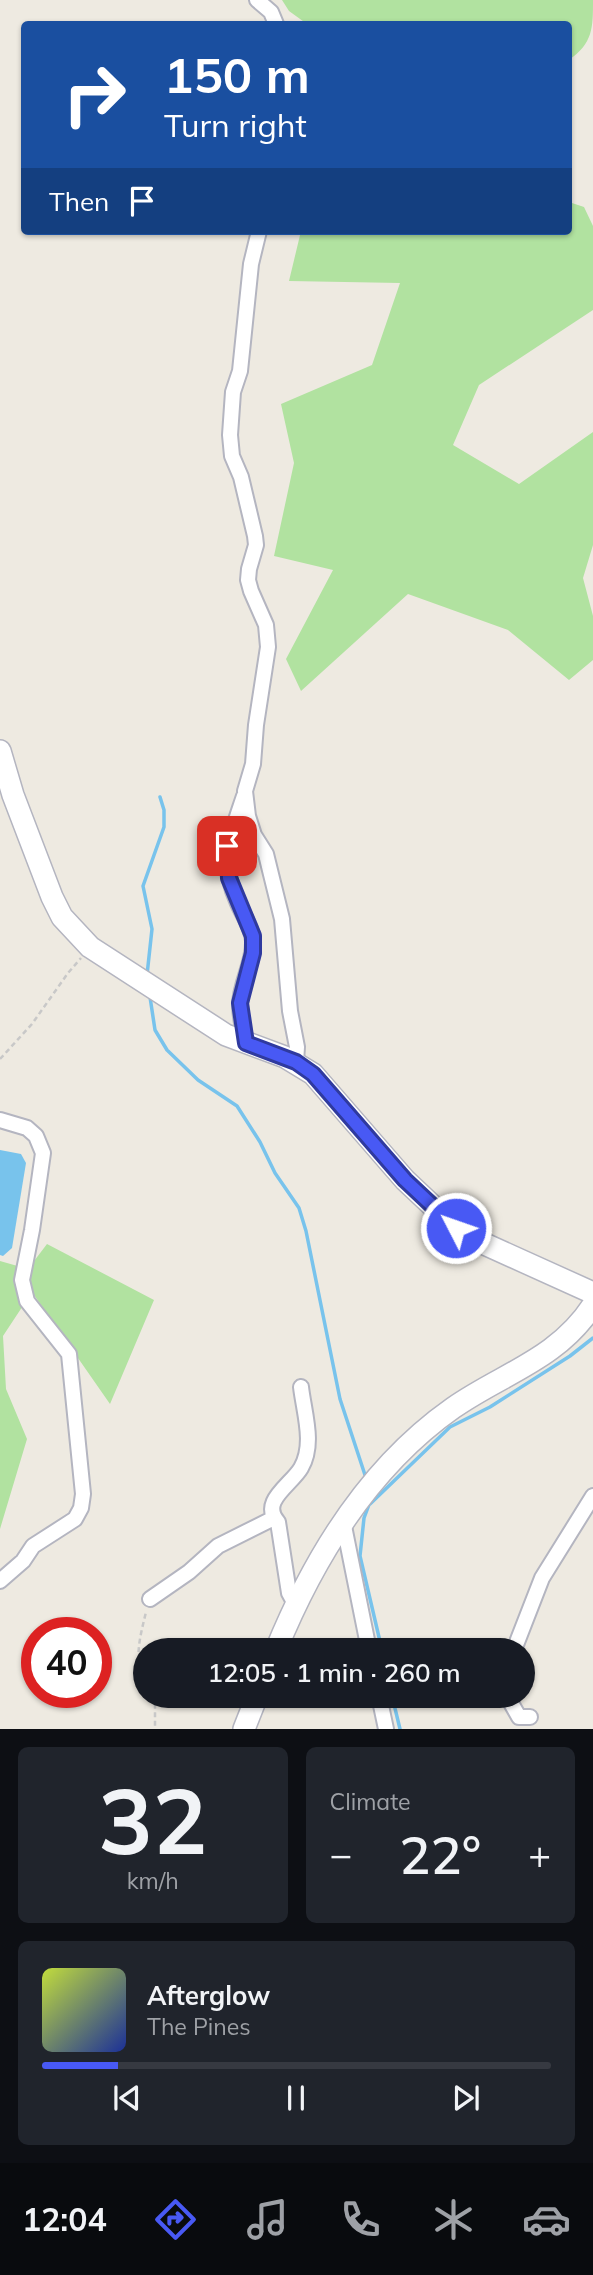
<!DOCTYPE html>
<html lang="en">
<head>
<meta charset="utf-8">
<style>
	body { margin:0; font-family:Mulish,sans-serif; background:#20242c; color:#f1f3f6; height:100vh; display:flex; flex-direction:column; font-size:26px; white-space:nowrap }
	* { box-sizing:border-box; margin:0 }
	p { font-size:23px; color:#9ea1a6 }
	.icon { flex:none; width:38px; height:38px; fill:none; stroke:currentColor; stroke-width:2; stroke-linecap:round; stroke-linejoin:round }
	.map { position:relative; height:1729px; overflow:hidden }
	.drawer { display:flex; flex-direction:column; gap:18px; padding:18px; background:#0d0f14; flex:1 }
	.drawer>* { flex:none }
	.hud { position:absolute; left:21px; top:21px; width:551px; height:214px; border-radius:7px; box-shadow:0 2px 5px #0004; background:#1a4fa0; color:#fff; overflow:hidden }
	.speed { position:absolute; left:21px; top:1617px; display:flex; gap:14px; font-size:35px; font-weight:700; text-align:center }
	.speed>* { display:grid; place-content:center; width:91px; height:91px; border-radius:50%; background:#171b24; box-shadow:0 2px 5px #0004; line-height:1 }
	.speed .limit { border:10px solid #d22; background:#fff; color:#111 }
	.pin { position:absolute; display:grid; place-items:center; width:60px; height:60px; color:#fff; margin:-30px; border-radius:14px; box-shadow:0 4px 10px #0006 }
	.me { position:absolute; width:77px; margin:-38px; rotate:311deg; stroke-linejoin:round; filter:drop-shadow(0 0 5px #0008) }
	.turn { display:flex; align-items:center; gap:24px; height:147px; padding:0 28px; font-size:32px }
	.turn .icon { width:91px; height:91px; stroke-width:2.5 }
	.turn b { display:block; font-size:49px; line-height:60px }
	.then { display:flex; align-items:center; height:66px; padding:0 28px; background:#0003; gap:14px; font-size:26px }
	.big { font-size:52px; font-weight:600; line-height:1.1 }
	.drawer .widget { flex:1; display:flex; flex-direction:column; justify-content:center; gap:10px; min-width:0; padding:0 24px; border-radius:10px; background:#20242c }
	.drawer .dial { align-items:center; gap:0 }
	.dial b { font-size:91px; line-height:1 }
	.song { display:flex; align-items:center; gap:21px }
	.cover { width:84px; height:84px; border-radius:10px; background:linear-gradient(135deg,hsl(70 70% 55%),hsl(230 70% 35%)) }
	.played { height:7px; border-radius:4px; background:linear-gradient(90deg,#4859f4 15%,#363941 15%) }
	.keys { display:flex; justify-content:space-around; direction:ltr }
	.heat { display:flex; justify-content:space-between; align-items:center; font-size:38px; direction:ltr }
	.drawer .tiles { flex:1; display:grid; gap:18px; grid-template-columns:1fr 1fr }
	.widget:last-child { grid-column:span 2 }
	.trip { position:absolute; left:133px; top:1638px; width:402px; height:70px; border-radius:35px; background:#171b24; box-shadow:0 2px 5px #0004; font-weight:600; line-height:70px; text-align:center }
	.tab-bar { display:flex; height:112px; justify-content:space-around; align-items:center; background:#090b0e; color:#9ea1a6 }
	.tab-bar .icon { width:49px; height:49px }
	.tab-bar .selected { color:#4859f4 }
	.tab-bar b { font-size:32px; color:#f1f3f6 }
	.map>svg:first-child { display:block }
	.green { fill:#b1e2a0 }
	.water { fill:#78c3ec }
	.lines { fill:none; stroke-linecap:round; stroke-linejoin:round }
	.stream { stroke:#78c3ec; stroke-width:3.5 }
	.street-casing { stroke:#b4b5c0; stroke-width:18 }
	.secondary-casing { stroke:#b4b5c0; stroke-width:24 }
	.path { stroke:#c8c8c8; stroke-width:2.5; stroke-dasharray:5 3.5; stroke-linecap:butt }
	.street { stroke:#fff; stroke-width:14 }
	.secondary { stroke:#fff; stroke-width:21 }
	.route-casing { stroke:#2f3a9f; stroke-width:18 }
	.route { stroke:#4859f4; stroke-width:12 }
</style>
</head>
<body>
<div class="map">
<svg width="593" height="1729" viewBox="0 0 593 1729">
	<rect width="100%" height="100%" fill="#eeeae1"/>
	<path class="green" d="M282 0H593C593 28 593 43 569 60V24H307L289 11Z
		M569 202 584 207 593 226V310L479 385 453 445 519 484 593 432V545L583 578 593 616V660L569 680 508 630 408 594 301 691 286 659 333 570 274 556 294 463 281 404 372 365 400 283 289 281 301 231H569Z
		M47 1244 154 1300 110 1404 32 1292 3 1336 6 1389 27 1439 0 1529V1261L28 1269Z"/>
	<path class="water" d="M0 1150 21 1154 26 1163 12 1248 3 1256 0 1255Z"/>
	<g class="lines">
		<path class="stream" d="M147 975 152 929 143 886 164 827V810L160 797
			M150 997 155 1030 167 1050 198 1080 237 1106 260 1142 275 1173 299 1208 306 1231 340 1399 366 1478
			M370 1502 364 1518 360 1556 382 1650
			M370 1504 450 1427 490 1407 570 1356 593 1338
			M392 1696 400 1729"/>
		<g class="street-casing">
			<path id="street" d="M257 0 271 12 276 24
				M259 231 251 264 240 371 233 392 230 435 232 456 241 477 255 536 256 545 249 569 248 580 251 591 266 625 268 647 256 725 253 764 245 791 248 816 254 835 266 854 282 919 290 1011 297 1047 296 1062
				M244 796C231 835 219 860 237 901 242 914 252 926 253 941 254 963 240 983 240 1005 240 1017 244 1031 245 1043
				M0 1120 27 1128 36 1136 43 1153 32 1230 22 1280 27 1301 69 1354 83 1494 81 1508 75 1519 33 1546 23 1561 0 1581
				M343 1521 369 1650
				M150 1599 189 1572 218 1546 274 1518
				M295 1604 289 1593 278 1522C259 1502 291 1485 301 1468 315 1444 304 1413 301 1387
				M514 1650 542 1578 593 1496
				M379 1696 386 1729
				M507 1696 519 1717H530"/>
		</g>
		<g class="secondary-casing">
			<path id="secondary" d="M0 751 13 795 52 897 62 917 90 947 226 1035 285 1057 313 1074 405 1180 456 1228 478 1241 593 1293
				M276 1650C314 1557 369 1467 453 1408 503 1373 557 1360 593 1305
				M244 1729 257 1696"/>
		</g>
		<path class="path" d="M0 1059 32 1024 68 973 81 958
			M145 1685C133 1661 140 1637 146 1612
			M151 1696 155 1705V1729"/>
		<use href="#street" class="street"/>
		<use href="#secondary" class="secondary"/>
	</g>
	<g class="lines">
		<g class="route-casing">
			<path id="route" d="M227 846 229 878 253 936V953L240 1003 246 1043 296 1062 313 1074 405 1180 456 1228"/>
		</g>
		<use href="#route" class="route"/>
	</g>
</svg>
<div class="speed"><div class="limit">40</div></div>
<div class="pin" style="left:227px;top:846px;background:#d93025"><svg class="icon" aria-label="arrive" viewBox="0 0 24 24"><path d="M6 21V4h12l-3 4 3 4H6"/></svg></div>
<svg class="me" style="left:456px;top:1228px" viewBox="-20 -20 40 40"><circle r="17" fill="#4859f4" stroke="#fff" stroke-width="3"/><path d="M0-11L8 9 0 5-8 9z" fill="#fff"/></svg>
<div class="trip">12:05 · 1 min · 260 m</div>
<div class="hud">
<div class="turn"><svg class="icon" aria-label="right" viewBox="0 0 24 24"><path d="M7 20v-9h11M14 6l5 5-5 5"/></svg><div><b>150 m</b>Turn right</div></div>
<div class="then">Then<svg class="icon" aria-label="arrive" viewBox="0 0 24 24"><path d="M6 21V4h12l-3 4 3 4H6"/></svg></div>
</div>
</div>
<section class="drawer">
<div class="tiles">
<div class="widget dial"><b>32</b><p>km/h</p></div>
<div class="widget"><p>Climate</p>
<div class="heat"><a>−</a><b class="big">22°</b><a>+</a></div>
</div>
<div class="widget">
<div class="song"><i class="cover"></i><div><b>Afterglow</b><p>The Pines</p></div></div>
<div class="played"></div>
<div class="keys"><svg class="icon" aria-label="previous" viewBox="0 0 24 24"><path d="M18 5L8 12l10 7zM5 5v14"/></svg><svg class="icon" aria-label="pause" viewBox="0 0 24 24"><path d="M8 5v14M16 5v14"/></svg><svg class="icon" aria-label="next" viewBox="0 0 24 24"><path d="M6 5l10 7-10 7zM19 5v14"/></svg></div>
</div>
</div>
</section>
<nav class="tab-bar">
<b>12:04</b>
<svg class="icon selected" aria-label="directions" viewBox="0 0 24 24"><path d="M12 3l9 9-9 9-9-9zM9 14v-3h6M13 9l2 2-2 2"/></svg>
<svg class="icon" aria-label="music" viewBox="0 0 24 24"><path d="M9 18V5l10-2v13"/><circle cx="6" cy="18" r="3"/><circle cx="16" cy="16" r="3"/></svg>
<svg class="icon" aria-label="phone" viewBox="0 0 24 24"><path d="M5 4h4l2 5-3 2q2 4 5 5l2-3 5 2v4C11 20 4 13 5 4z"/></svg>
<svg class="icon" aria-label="climate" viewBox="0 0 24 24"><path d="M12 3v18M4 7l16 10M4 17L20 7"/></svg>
<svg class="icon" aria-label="car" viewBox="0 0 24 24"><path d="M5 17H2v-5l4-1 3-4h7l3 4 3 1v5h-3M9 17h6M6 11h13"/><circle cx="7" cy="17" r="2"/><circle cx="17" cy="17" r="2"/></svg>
</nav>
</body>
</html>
